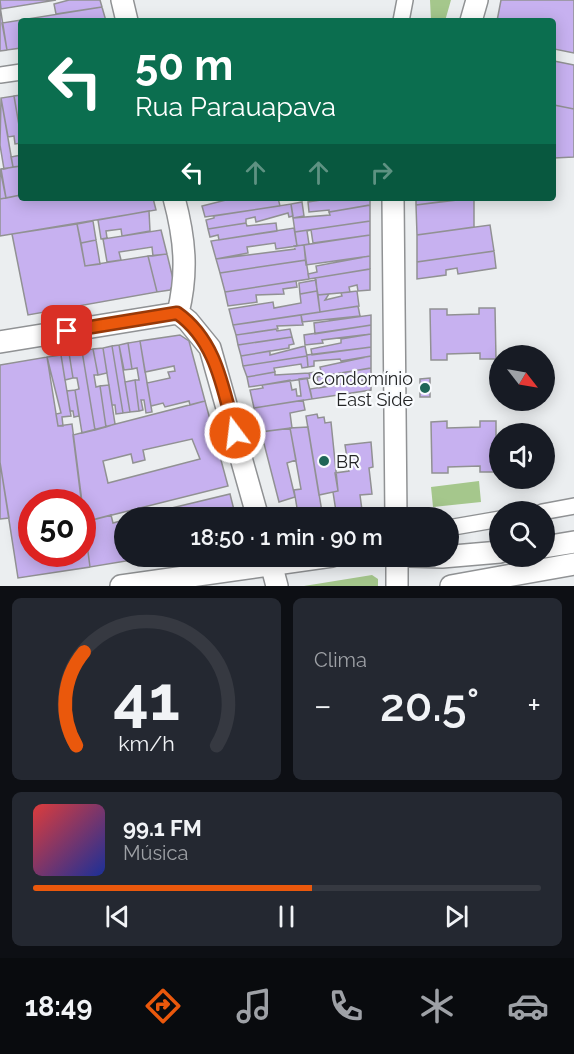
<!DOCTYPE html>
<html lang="pt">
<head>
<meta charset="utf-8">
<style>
	body { margin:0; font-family:Raleway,sans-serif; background:#242831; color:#f1f3f6; height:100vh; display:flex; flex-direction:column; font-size:22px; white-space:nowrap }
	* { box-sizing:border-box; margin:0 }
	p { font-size:20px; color:#9ea1a6 }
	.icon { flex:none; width:33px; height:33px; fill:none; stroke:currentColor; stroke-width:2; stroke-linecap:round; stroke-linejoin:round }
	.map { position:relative; height:586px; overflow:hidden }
	.sheet { display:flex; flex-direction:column; gap:12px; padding:12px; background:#0d0f14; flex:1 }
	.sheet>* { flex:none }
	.top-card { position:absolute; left:18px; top:18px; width:538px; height:183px; border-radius:6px; box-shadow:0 3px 15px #0003; background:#0b6e4f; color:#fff; overflow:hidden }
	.needle { width:39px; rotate:121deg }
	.tools { position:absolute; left:489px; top:345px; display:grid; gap:12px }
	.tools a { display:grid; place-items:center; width:66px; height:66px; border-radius:50%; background:#171b24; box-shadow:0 3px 15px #0003; font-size:30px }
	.speed { position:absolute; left:18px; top:489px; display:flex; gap:12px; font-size:30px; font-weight:700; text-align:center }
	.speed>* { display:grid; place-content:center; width:78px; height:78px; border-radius:50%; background:#171b24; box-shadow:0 3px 15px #0003; line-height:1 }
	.speed .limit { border:9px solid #d22; background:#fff; color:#111 }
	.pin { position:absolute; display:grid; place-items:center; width:51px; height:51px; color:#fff; margin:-26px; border-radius:12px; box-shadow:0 3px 9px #0006 }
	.me { position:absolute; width:66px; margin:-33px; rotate:345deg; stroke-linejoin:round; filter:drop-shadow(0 0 4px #0008) }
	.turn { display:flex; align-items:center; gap:21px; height:126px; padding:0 18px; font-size:27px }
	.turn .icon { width:78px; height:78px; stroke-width:2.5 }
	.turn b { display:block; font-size:42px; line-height:51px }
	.lanes { display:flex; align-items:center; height:57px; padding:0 18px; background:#0003; justify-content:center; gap:30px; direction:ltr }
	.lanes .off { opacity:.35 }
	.big { font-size:45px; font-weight:600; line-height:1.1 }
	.sheet .card { flex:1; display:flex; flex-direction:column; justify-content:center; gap:9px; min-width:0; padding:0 21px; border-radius:9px; background:#242831 }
	.sheet .dial { align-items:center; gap:0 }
	.dial svg { height:156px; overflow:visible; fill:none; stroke:#363941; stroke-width:7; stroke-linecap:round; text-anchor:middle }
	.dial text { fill:#f1f3f6; stroke:none }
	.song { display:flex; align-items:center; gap:18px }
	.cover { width:72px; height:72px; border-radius:9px; background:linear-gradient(135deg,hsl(0 70% 55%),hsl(230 70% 35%)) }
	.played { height:6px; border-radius:3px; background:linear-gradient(90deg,#ea580c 55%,#363941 55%) }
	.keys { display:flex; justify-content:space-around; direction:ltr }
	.heat { display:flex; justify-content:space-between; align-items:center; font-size:33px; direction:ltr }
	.sheet .tiles { flex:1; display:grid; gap:12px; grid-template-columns:1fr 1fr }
	.card:last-child { grid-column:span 2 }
	.trip { position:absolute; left:114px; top:507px; width:345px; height:60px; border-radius:30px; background:#171b24; box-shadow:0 3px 15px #0003; font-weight:600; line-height:60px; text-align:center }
	.dock { display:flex; height:96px; justify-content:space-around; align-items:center; background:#090b0e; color:#9ea1a6 }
	.dock .icon { width:42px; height:42px }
	.dock .on { color:#ea580c }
	.dock b { font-size:27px; color:#f1f3f6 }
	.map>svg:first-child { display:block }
	.green { fill:#a5c78c }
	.building { fill:#c7b1f0; stroke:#919193; stroke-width:1.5; fill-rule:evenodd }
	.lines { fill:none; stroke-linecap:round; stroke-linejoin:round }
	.street-casing { stroke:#909294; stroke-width:18 }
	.secondary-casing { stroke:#909294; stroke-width:24 }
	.street { stroke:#fff; stroke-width:15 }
	.secondary { stroke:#fff; stroke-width:21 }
	.route-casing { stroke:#983908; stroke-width:15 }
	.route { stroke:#ea580c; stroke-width:10 }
	.poi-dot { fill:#1f6557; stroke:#f9fbfe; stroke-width:2 }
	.labels { text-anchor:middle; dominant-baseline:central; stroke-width:4.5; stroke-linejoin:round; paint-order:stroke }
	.poi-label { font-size:18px; fill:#232425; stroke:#f9fbfe; text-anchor:end }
</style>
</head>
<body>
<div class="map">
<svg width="574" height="586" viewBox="0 0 574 586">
	<rect width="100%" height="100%" fill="#ebeef0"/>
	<path class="green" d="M430 0H451L445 21 431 20Z
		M479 481 481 502 433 507 431 487Z
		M372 575 378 579V586H304Z"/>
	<path class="building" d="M0 0H56L1 9Z
		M69 0H100L102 7 56 14 54 4Z
		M501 0H574V53L554 49V21H497Z
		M0 6 7 50 0 51Z
		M102 7 106 21H21V48L7 50 2 23Z
		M554 61 574 65V109L554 105Z
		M21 95V137L14 96Z
		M14 96 21 137V143L15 144 14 136 8 137 1 98Z
		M1 98 13 167 4 169 0 145Z
		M554 105 574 109V157L554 158Z
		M21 155V166L13 167 11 157Z
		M21 166V195L6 198 1 169Z
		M0 169 6 198 0 199Z
		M21 195V198H153L156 210 0 236V199Z
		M234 198H278L280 206 205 217 202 206Z
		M334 198H370V205L329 212V210L309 212 308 202Z
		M416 198H468L416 205Z
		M474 198V227L417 235 416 205Z
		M302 202 304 216 293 218 291 204Z
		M291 204 293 216 289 217 288 213 256 222 255 217 246 219V223L208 229 206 220 214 218V216Z
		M370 205V221L295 232 293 218 330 215 329 212Z
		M149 211 150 231 122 236 121 229 106 231 107 238 101 239 98 220Z
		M93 221 96 240 81 243 77 224Z
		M370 221V235L313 243 311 230 307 231 309 244 297 246 295 232Z
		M246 223 247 226 276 223 277 231 219 240 218 235 210 237 208 229Z
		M77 224 85 266 148 256 157 292 28 315 12 234Z
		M490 225 494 251 417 262V235Z
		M294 228 297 246 276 249 275 243 247 247 248 253 216 259 211 241Z
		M161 230 167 254 153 256 152 247 119 252 121 260 107 262 103 239Z
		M370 235V256L306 265 304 245Z
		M96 240 100 264 85 266 81 243Z
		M304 245 306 260 220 273 216 259 295 249 294 246Z
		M494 251 496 268 458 274 457 268 446 270V275L417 279V262Z
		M167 254 174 283 170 290 157 292 148 256Z
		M370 256V269L309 279 308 274 317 272 316 266Z
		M306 260 309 279 225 292 220 273Z
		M370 269V290L358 291 357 285 349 287 350 292 318 295 315 278Z
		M316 280 317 291 300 294 299 283Z
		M296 281 297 287 283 289 284 294 256 295 257 302 228 306 225 292Z
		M317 291 320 312 233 325 229 309 273 302 274 308 301 303 300 294Z
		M357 291 359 306 320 312 318 295 329 294 325 300 342 296 341 293Z
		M358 306 360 316 302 322 301 315Z
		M479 308H495L496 359H480V353L447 354V360H431L430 309H447V315L479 314Z
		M301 315 303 325 277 326 278 329 236 335 233 325Z
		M371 315V325L315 334 314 323Z
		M371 325V334L322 340 323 343 305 345 304 335Z
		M276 329 277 331 290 329 292 337 238 345 236 335Z
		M371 334V347L312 355 311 349 341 343V339Z
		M180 335 189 341 205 401 190 405 189 401 165 407 163 403 151 406 147 383 170 378 168 372 175 371 174 366 145 372 140 341Z
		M292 337 294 344 289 345V348L241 356 238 345Z
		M140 341 152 412 146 413 144 400H141L143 410 139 411 135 380H139L137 368 132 369 128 343Z
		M128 343 132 369 124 370 119 345Z
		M119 345 130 412 123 413 112 346Z
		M112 346 123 413 116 414 115 405H112L103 348Z
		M305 346 307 356 243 366 241 356 270 351V355Z
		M371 347V356L341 361 340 359 314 361V366L308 367 307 355Z
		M103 348 107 373 98 375 93 349Z
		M93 349 98 375H94L96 387 100 386 106 427 95 430 82 351Z
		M82 351 95 430 82 433 75 390 79 389 77 378H73L69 353Z
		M69 353 73 378 65 380 61 355Z
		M61 355 71 416 62 417 63 426H58L56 414 61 413 47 357Z
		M307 356 308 367 302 368 301 364 274 368 275 372 247 377 243 366Z
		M371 356V368L310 378 309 373 321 371 320 367Z
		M47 357 58 426 72 424 82 502H32V554H82V507L90 567 18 578 0 462V365Z
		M371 368V379L319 388 317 377Z
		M275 372V375L309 373 310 378 249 387 247 377Z
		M307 378 312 399 254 408 250 390 263 388 262 385 290 380 292 390 296 389 297 396H301L299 379Z
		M430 378V397H420V379Z
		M371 379V390L312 399 310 389Z
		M135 380 139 411 130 412 125 382Z
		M109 385 115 424 106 427 100 386Z
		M75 390 79 416 74 417 73 411H70L67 391Z
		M303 400 305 410 290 413 292 428 261 432 254 408Z
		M205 401 228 486 84 522 73 435ZM192 439 200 459 108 483 103 461 131 454 133 463 145 460 143 450Z
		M317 414 318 418 324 417 325 423 331 422 338 491 319 495 306 416Z
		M447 421V428L480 427V421H496V472H480V466L448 467V473H432L431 422Z
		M308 427 323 518H283L281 511 297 508 294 490 301 489 290 428Z
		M290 428 296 460 287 463 295 497 279 502 261 432Z
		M371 442 373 467 369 468 372 494 360 495 363 518H337L333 492 338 491 335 473 349 471 345 445Z
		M0 462 9 518 0 519Z
		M230 494 236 518H157L155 512Z
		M111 515 113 523 124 520V556H156L90 567 84 522Z"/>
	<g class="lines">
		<g class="street-casing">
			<path id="street" d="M401 21 405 0
				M0 75 21 72
				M542 512 574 506
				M448 528 500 519"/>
		</g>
		<g class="secondary-casing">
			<path id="secondary" d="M122 0 127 21
				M471 21 477 0
				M174 198C185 239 188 272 178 313
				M393 198 396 518
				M178 313 188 321 210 348 258 518
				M0 342 178 313
				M544 547 574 542
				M269 556 277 586
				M397 556V586
				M410 556 442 557 500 552
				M121 586 332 556
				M451 586 574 564"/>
		</g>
		<use href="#street" class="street"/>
		<use href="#secondary" class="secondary"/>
	</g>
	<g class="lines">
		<g class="route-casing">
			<path id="route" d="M67 331 177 313C217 341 223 390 235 433"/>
		</g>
		<use href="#route" class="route"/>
	</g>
	<g class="poi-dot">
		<circle cx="425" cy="388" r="6"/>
		<circle cx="324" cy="461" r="6"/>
	</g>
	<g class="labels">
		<g class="poi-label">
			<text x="413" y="378">Condomínio<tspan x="413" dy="21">East Side</tspan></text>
			<text x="336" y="461" text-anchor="start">BR</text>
		</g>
	</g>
</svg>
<div class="tools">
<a><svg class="needle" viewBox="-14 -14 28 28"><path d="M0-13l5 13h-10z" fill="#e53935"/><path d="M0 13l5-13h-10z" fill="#9ea1a6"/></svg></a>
<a><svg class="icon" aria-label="sound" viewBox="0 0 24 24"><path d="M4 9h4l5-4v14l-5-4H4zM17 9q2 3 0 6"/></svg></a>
<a><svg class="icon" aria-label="search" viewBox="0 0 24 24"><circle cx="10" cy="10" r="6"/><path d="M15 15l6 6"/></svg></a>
</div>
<div class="speed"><div class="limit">50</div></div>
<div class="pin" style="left:67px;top:331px;background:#d93025"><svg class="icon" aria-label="arrive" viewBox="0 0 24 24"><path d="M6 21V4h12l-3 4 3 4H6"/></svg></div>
<svg class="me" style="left:235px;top:433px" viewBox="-20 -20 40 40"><circle r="17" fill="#ea580c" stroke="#fff" stroke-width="3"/><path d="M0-11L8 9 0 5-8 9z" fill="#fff"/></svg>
<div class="trip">18:50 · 1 min · 90 m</div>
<div class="top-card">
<div class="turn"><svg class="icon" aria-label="left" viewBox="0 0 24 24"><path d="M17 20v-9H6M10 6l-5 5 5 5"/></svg><div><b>50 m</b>Rua Parauapava</div></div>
<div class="lanes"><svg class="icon" aria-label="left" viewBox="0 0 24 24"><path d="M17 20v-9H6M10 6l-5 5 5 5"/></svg><svg class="icon off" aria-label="ahead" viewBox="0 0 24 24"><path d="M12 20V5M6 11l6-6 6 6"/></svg><svg class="icon off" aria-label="ahead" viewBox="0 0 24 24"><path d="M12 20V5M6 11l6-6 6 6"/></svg><svg class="icon off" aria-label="right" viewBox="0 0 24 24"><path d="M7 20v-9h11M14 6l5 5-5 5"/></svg></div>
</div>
</div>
<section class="sheet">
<div class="tiles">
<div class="card dial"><svg viewBox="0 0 100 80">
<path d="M14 69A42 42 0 1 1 86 69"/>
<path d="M14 69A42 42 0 0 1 18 21" stroke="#ea580c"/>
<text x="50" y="56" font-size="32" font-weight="700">41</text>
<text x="50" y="72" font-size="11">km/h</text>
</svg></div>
<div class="card"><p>Clima</p>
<div class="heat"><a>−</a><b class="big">20.5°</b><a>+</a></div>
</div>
<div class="card">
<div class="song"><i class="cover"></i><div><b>99.1 FM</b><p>Música</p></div></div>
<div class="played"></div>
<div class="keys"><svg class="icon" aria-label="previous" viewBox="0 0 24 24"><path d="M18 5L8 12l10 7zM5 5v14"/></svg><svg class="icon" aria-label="pause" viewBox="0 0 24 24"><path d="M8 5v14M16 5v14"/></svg><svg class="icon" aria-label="next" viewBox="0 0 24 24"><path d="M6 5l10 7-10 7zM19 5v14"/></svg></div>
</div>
</div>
</section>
<nav class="dock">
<b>18:49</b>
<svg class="icon on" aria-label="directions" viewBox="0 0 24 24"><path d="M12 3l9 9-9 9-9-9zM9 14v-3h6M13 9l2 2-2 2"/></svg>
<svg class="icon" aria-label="music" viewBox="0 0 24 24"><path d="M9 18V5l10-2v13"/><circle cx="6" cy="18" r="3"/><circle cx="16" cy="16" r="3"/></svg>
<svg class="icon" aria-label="phone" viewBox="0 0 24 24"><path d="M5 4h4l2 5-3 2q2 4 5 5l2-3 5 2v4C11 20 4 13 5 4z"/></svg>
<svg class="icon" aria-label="climate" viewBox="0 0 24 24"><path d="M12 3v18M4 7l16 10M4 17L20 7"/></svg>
<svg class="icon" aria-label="car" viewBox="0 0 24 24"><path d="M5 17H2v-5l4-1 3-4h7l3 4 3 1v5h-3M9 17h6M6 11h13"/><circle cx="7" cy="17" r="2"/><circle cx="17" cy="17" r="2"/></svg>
</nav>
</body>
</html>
